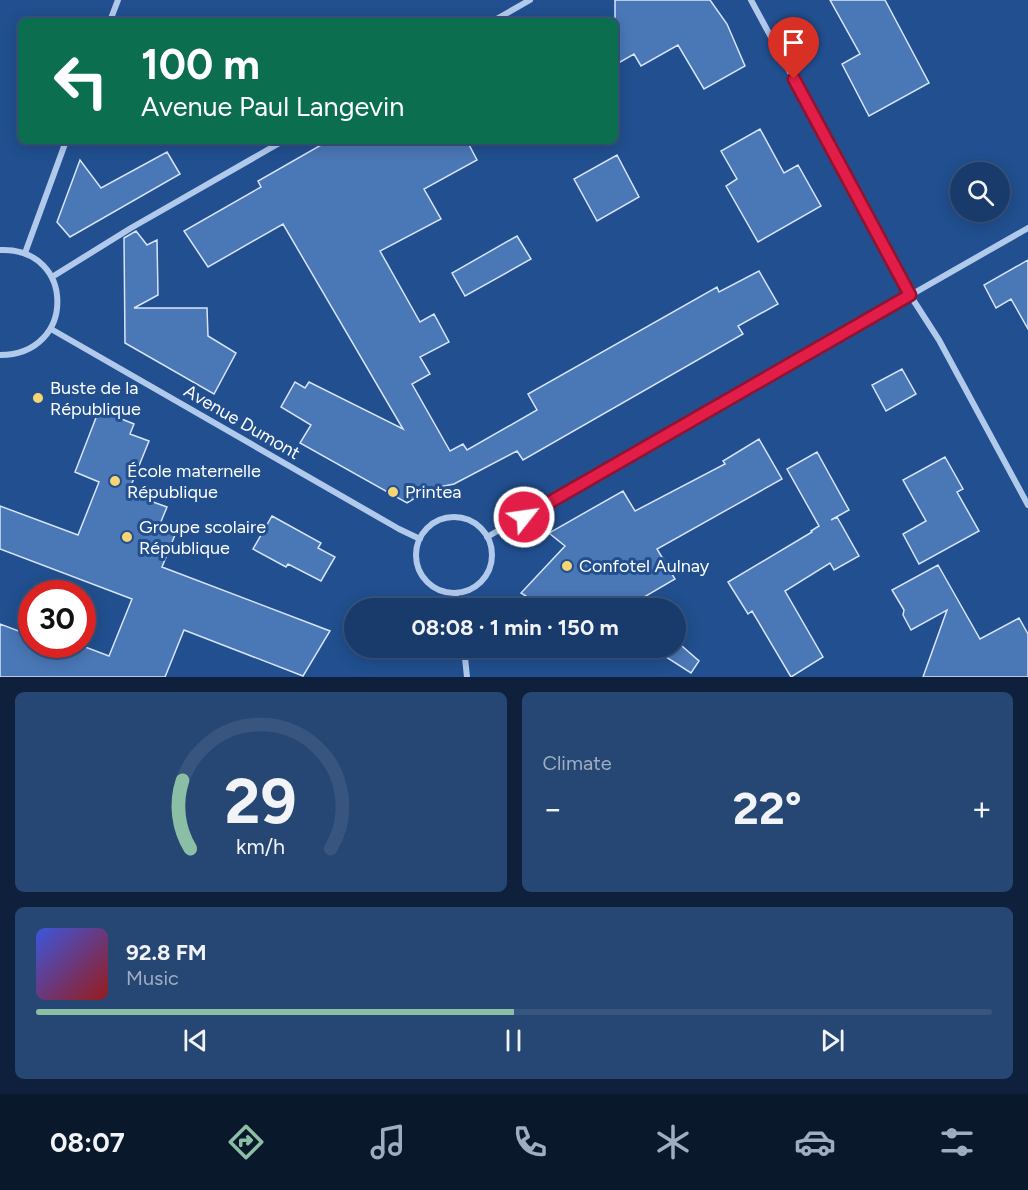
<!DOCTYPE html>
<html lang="en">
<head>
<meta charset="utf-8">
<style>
	body { margin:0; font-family:Figtree,sans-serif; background:#264673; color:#f1f3f6; height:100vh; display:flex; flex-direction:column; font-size:22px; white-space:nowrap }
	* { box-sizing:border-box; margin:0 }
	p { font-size:20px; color:#9fadc1 }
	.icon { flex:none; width:33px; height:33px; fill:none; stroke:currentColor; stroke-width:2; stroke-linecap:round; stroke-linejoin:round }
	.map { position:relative; height:677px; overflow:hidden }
	.details { display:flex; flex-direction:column; gap:15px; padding:15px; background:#0e203b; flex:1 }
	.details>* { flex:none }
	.guide { position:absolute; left:18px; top:18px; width:600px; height:126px; border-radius:9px; box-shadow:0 3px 15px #0003,0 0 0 2px #37557e; background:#0b6e4f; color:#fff; overflow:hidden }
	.controls { position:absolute; left:950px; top:162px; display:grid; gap:12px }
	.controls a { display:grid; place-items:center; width:60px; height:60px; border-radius:50%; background:#193b6b; box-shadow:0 3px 15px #0003,0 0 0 2px #37557e; font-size:30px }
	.speed { position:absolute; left:18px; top:580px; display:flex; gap:12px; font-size:30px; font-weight:700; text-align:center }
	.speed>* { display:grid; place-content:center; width:78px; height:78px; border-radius:50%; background:#193b6b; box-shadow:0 3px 15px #0003,0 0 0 2px #37557e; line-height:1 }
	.speed .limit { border:9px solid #d22; background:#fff; color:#111 }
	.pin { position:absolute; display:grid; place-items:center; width:51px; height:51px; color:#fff; margin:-62px -26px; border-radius:50% 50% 50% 0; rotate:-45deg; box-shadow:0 0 6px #0007 }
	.pin .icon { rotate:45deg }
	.me { position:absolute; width:66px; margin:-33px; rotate:60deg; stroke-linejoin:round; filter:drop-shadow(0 0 4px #0008) }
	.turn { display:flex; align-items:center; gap:21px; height:126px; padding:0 24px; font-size:27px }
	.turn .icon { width:78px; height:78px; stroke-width:2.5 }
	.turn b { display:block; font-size:42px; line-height:51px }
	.big { font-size:45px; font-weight:700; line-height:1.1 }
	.details .card { flex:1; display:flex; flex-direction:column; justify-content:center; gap:9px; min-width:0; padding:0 21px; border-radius:9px; background:#264673 }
	.details .dial { align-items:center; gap:0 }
	.dial svg { height:156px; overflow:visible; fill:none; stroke:#37557e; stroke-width:7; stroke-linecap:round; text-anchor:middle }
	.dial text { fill:#f1f3f6; stroke:none }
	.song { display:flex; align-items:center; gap:18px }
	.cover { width:72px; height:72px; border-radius:9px; background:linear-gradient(135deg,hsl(230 70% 55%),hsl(0 70% 35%)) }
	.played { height:6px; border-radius:3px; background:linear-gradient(90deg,#8abfa5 50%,#37557e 50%) }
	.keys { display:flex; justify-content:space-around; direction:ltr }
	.heat { display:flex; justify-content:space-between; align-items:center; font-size:33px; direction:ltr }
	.details .tiles { flex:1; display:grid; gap:15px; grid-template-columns:1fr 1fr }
	.card:last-child { grid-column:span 2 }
	.trip { position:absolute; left:344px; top:598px; width:342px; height:60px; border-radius:30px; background:#193b6b; box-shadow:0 3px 15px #0003,0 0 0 2px #37557e; font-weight:700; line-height:60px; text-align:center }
	.dock { display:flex; height:96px; justify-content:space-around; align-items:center; background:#0a182b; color:#9fadc1 }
	.dock .icon { width:42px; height:42px }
	.dock .selected { color:#8abfa5 }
	.dock b { font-size:27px; color:#f1f3f6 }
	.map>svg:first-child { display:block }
	.building { fill:#4a77b6; stroke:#d6e5f9; stroke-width:1.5 }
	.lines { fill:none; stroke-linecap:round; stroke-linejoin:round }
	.street { stroke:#b1caec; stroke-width:6 }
	.route-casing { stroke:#92132f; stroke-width:15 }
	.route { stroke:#e11d48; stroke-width:10 }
	.poi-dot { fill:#f9d572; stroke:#214f8f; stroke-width:2 }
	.labels { text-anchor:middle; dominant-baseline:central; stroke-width:6; stroke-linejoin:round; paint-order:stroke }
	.poi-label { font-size:18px; fill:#fff; stroke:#214f8f; text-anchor:start }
	.street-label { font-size:18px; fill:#fff; stroke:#214f8f }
</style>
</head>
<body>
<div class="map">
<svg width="1028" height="677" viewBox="0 0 1028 677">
	<rect width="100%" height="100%" fill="#214f8f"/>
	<path class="building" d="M615 0H710L727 24 745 66 704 89 678 45 641 66 634 54 615 65Z
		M830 0H885L929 83 869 116 842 64 860 54Z
		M760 129 784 173 798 165 821 206 758 242 726 186 737 179 721 151Z
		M328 141H467L477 160 424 189 441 219 380 251 420 322 434 314 449 342 420 357 430 374 412 384 450 451 463 444 467 450 537 410 528 394 717 287 719 292 759 271 778 304 738 326 743 334 523 460 517 451 454 484 430 489 407 503 300 443 311 425 281 407 295 382 305 388 309 382 403 429 283 224 208 267 184 231 261 187 258 181Z
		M167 152 180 174 70 237 57 222 80 160 101 188Z
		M617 155 639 197 597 221 574 179Z
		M136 231 147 245 157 240 158 295 134 308H207L208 336 236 353 214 394 125 343 124 238Z
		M517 236 531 259 465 296 452 273Z
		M1028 260V329L1011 299 996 308 984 285Z
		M902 369 916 394 886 411 872 385Z
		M99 410 134 424 130 434 149 441 128 493 167 507 160 524 177 530 162 567 330 631 303 676 184 630 165 677H0V624L32 636V645H80L109 656 132 599 0 549V506L78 535 99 482 75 472Z
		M759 439 782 479 657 549 675 579 632 604 638 609H519L526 596 521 593 565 546 549 533 623 491 635 511 725 464 723 461Z
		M817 452 849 510 831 520 837 517 859 556 834 570 830 563 785 591 823 657 791 677 752 611 748 614 728 582 812 532 811 531 819 526 787 469Z
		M945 457 963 489 957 492 979 531 919 564 903 534 926 521 903 480Z
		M272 516 321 543 318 548 335 557 321 581 288 564 286 567 253 549Z
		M938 565 980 639 1019 618 1028 634V677H923L947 610 911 630 903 615 904 610 892 590Z
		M675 640 699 661 691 673 652 648H675Z"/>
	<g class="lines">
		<path class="street" d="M751 0 910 295 939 340 1028 505
			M110 21 118 0
			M493 21 530 0
			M0 250C76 247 77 355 0 355
			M25 253 66 141
			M52 277 131 228 283 141
			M51 329 399 529 420 539
			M416 555a38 38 0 1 1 76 0a38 38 0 1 1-76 0Z
			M487 537 1028 228
			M455 593 459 609
			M464 648 467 677"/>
	</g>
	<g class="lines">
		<g class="route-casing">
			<path id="route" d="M524 517 910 295 794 79"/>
		</g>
		<use href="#route" class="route"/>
	</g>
	<g class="poi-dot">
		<circle cx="38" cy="398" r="6"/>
		<circle cx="115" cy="481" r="6"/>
		<circle cx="393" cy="492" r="6"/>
		<circle cx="127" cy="537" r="6"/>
		<circle cx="567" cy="566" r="6"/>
	</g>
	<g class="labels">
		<g class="poi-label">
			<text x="50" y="388">Buste de la<tspan x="50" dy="21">République</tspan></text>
			<text x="127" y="471">École maternelle<tspan x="127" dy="21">République</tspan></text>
			<text x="405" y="492">Printea</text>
			<text x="139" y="527">Groupe scolaire<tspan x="139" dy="21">République</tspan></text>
			<text x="579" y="566">Confotel Aulnay</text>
		</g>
		<g class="street-label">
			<text transform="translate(242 422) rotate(30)">Avenue Dumont</text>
		</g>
	</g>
</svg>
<div class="controls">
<a><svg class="icon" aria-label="search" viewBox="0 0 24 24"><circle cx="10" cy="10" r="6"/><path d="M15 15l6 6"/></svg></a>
</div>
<div class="speed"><div class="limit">30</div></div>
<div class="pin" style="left:794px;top:79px;background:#d93025"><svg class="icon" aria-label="arrive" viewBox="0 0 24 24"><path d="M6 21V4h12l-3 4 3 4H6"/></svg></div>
<svg class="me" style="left:524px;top:517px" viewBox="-20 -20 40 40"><circle r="17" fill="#e11d48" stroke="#fff" stroke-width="3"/><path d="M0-11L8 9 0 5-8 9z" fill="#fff"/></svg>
<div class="trip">08:08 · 1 min · 150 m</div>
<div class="guide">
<div class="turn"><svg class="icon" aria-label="left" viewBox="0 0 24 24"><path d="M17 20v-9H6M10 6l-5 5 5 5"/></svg><div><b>100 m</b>Avenue Paul Langevin</div></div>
</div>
</div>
<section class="details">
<div class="tiles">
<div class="card dial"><svg viewBox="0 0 100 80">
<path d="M14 69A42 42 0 1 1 86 69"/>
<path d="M14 69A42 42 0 0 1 10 34" stroke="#8abfa5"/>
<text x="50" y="56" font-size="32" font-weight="700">29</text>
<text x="50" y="72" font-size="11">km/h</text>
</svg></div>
<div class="card"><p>Climate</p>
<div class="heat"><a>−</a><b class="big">22°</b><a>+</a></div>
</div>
<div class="card">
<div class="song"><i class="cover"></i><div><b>92.8 FM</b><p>Music</p></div></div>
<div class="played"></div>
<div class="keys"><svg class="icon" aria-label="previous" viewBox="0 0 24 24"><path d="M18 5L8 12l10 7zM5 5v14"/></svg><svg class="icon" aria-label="pause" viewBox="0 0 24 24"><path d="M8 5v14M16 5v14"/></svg><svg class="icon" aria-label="next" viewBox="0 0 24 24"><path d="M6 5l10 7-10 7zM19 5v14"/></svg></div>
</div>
</div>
</section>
<nav class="dock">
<b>08:07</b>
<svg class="icon selected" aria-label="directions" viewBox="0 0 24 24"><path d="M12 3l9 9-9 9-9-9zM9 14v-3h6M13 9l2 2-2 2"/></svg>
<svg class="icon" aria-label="music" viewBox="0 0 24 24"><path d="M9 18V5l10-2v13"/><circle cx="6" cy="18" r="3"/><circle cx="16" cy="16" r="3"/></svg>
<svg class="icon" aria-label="phone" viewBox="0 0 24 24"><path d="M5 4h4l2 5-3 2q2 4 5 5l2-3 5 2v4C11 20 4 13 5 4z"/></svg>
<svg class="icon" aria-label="climate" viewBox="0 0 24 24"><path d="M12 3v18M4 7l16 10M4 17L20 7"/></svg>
<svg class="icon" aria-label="car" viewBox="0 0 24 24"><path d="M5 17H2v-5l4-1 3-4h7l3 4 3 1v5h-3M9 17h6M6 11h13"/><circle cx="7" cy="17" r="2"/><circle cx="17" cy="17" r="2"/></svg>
<svg class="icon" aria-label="filters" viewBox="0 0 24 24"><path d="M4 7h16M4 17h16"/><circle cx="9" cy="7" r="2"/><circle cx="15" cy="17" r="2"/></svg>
</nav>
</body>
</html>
